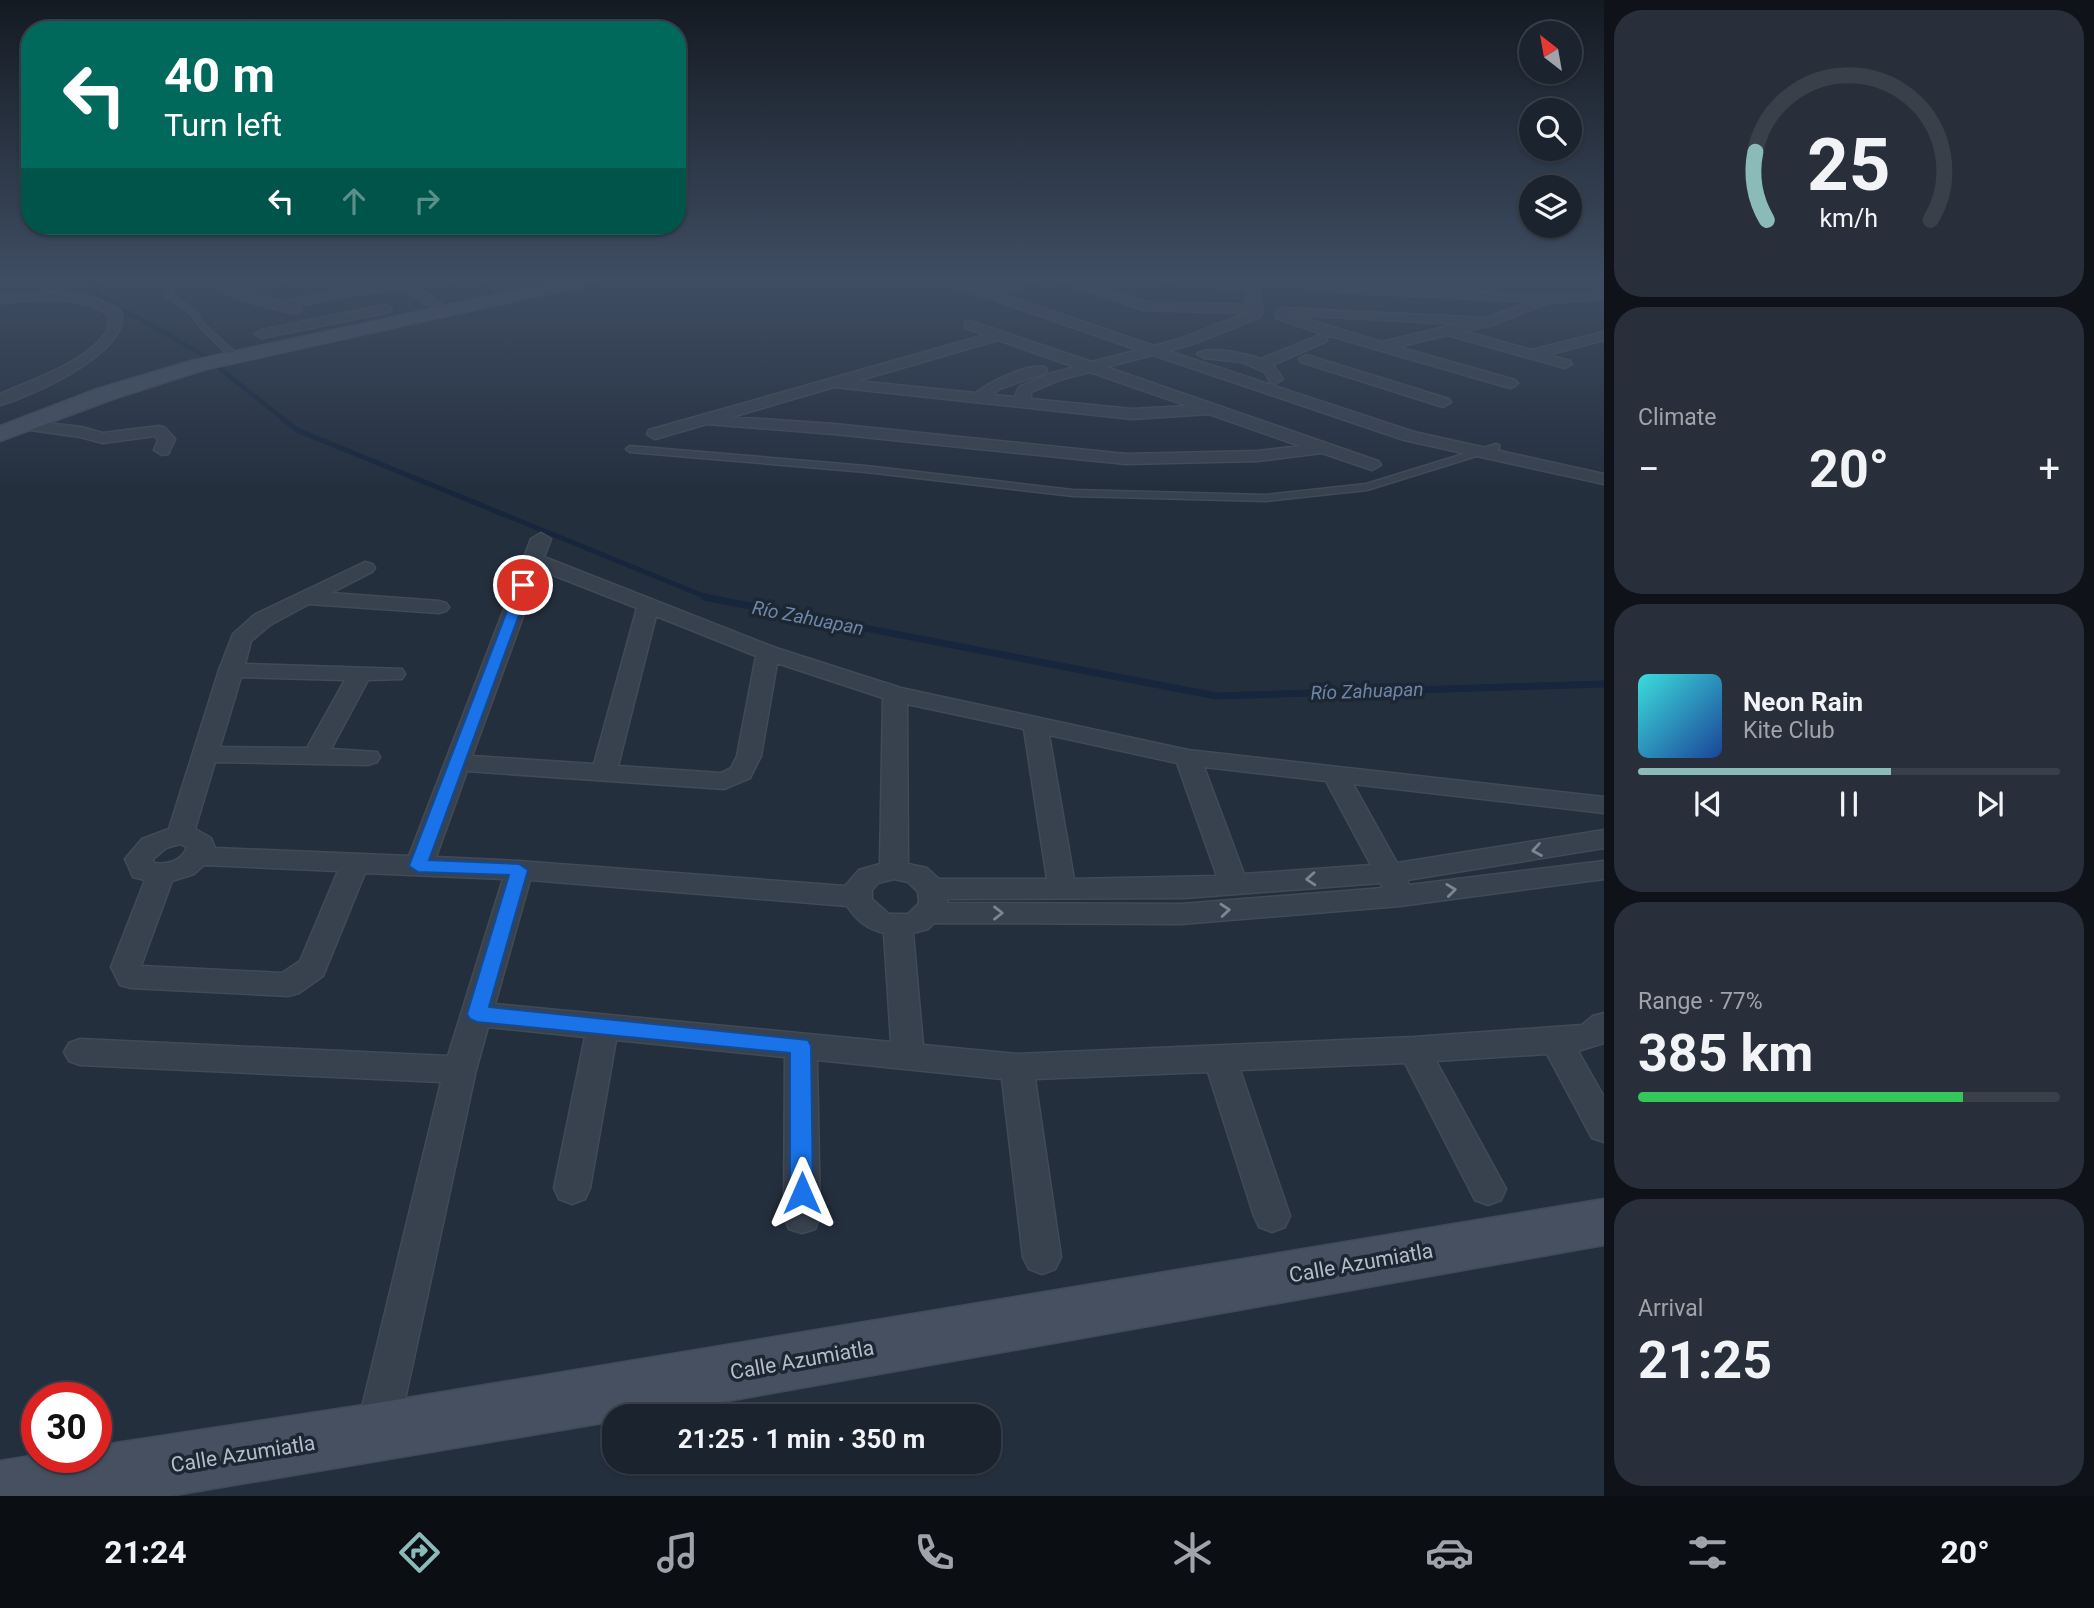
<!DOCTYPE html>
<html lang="en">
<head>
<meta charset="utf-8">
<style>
	body { margin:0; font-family:Roboto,sans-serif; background:#282f3a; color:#f1f3f6; height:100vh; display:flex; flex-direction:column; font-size:26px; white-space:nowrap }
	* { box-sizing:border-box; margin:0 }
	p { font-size:23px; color:#a0a4aa }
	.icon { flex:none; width:38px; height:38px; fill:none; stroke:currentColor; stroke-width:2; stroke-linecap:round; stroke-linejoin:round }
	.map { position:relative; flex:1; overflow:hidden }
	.panel { display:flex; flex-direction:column; gap:10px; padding:10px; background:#0f1319; width:490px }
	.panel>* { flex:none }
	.guide { position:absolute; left:21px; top:21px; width:665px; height:214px; border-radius:28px; box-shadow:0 2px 5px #0004,0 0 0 2px #39404a; background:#00695c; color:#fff; overflow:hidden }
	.needle { width:46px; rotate:329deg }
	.buttons { position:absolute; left:1519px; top:21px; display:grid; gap:14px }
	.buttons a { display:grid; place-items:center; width:63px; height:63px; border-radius:50%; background:#1b232e; box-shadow:0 2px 5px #0004,0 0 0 2px #39404a; font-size:35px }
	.speed { position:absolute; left:21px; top:1382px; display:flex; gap:14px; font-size:35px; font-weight:700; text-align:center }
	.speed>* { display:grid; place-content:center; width:91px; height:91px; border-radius:50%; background:#1b232e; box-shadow:0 2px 5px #0004,0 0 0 2px #39404a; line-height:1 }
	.speed .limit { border:10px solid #d22; background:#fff; color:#111 }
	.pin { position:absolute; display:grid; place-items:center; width:60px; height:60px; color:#fff; margin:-30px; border:4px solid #fff; border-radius:50%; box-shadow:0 2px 7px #0007 }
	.me { position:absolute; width:77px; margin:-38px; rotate:0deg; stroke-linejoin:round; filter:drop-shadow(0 0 5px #0008) }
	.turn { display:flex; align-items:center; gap:24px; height:147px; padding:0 28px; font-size:32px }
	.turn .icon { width:91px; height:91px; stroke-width:2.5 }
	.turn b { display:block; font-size:49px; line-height:60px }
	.lanes { display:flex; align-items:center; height:66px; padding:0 28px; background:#0003; justify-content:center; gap:35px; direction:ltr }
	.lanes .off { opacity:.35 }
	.big { font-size:52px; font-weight:700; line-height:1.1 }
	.panel .widget { flex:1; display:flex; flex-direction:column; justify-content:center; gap:10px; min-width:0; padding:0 24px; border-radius:28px; background:#282f3a }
	.panel .dial { align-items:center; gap:0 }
	.dial svg { height:182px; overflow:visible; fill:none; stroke:#39404a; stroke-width:7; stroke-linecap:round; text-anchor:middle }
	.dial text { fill:#f1f3f6; stroke:none }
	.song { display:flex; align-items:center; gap:21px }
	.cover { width:84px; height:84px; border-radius:10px; background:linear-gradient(135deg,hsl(180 70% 55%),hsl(220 70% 35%)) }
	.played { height:7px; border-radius:4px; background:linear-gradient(90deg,#8bbbb9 60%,#39404a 60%) }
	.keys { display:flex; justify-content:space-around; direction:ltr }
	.heat { display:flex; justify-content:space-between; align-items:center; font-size:38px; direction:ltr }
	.charge { height:10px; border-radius:5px; background:linear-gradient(90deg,#34c759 77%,#39404a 0) }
	.trip { position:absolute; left:602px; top:1404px; width:399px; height:70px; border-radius:28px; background:#1b232e; box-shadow:0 2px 5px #0004,0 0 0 2px #39404a; font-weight:700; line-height:70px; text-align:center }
	.tab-bar { display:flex; height:112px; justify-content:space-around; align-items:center; background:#0b0e12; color:#a0a4aa }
	.tab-bar .icon { width:49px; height:49px }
	.tab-bar .active { color:#8bbbb9 }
	.tab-bar b { font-size:32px; color:#f1f3f6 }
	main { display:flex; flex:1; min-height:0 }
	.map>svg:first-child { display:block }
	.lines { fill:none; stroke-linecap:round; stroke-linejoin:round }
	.stream-far2 { stroke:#17263c; stroke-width:4.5 }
	.stream-far1 { stroke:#17263c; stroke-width:5 }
	.stream { stroke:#17263c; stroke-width:7 }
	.lane-casing { stroke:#414a57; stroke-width:3 }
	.street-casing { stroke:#414a57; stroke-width:3 }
	.secondary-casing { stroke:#414a57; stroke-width:3 }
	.lane { fill:#38414e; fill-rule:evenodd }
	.street { fill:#38414e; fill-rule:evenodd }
	.secondary { fill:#465061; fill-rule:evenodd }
	.oneway { stroke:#7c8592 }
	.route { fill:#1a73e8; stroke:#114b97; stroke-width:2 }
	.labels { text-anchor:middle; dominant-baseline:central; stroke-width:7; stroke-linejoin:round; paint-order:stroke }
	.water-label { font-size:19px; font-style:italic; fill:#6d86a8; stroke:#1d2633 }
	.near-street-label { font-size:21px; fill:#b4bcc9; stroke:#1d2633 }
</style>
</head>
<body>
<main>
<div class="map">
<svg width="1604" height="1496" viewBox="0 0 1604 1496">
	<rect width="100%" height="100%" fill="#242f3e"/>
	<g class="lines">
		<path class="stream-far2" d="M93 280 97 295 200 353 285 420"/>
		<path class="stream-far1" d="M283 419 297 430 711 599"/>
		<path class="stream" d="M704 597 1216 696 1604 684"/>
		<g class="lane-casing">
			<path id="lane" d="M171 280H177L171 294 195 311 205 325 238 355V359H232L200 327 190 313 166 296Z
				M1496 444 1499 445V449L1367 490 1266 501 1073 496 866 472 630 452 626 449 630 446 866 466 1073 490 1266 495 1366 484Z"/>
		</g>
		<g class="street-casing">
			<path id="street" d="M213 280H225L232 283 284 280 278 284 243 289 279 302 357 286 405 280H453L447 284 418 287 445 306 447 309 440 313 403 289 357 294 296 306 302 310 295 314C275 309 220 298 213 280Z
				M483 280H497L516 294 515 297H505Z
				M943 280H961L1154 346 1183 338 1246 313 1144 310 1057 280H1075L1145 302 1247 305 1245 288 1170 284 1164 280H1256L1263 309 1260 317 1193 344 1168 351 1414 432 1604 474V484L1404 440 1153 355 1106 367 1378 461 1381 465 1372 470 1322 453 1258 461 1126 464 834 434 707 424 655 439 647 434 649 430 985 335 965 328V322L970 321 1092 362 1138 350 945 283ZM998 340 1075 367 1049 374 1019 387 1015 397 993 395 999 389 1045 373 1047 370 1045 367C1028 363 989 382 976 393L857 381ZM1090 372 1188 406 1132 409 1031 399V392L1059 380ZM834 387 1132 419 1209 414 1300 446 1258 451 1126 454 834 424 732 417Z
				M1019 280H1040L1005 291 999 287Z
				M1312 283 1552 295 1598 292 1604 295 1603 299 1548 303 1492 325 1464 331 1531 350 1604 332V340L1548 355 1570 361 1572 364 1565 368 1447 335 1398 347 1515 380 1518 383 1515 386 1510 388 1327 335V341L1273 365 1283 379 1275 384 1270 382 1265 372 1242 362 1204 358 1197 354C1208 345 1247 354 1261 359L1322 334 1276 318 1275 312 1282 308 1486 318 1530 302 1307 290 1306 287ZM1294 315 1458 324 1381 342Z
				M60 291 93 297 120 309C137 349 31 397 0 405V394C33 379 81 365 104 335 109 329 109 321 108 314 75 294 37 300 0 303V295Z
				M385 305 392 309 390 312 262 338 255 334 262 330Z
				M1306 355 1449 399 1451 402 1443 407 1437 405 1301 362 1299 359Z
				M22 420 81 427 103 433 159 426 165 428 175 439 168 454 162 455 154 450 158 440 155 436 103 443 80 437 16 428 14 425 16 422Z
				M541 533 551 539 544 557 776 648 901 688 1188 750 1604 797V813L1353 784 1397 863 1604 830V848L1407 880 1409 885 1604 861V879L1400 906 1181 924 934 923 928 929 913 933 923 1045 1017 1054 1414 1037 1582 1025 1593 1016 1604 1013V1043L1578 1051 1604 1097V1142L1592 1138 1547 1054 1436 1061 1506 1189 1501 1200 1488 1205 1475 1200 1405 1063 1240 1070 1290 1216 1285 1227 1272 1232 1259 1227 1254 1216 1208 1072 1035 1079 1061 1257 1055 1269 1042 1274 1029 1269 1023 1257 1002 1079 817 1060 820 1217 815 1229 802 1233 789 1229 784 1217 785 1057 616 1040 590 1188 585 1199 572 1204 559 1199 554 1188 585 1037 488 1027 476 1070 398 1432 392 1447 377 1453 362 1447 356 1432 441 1082 80 1065 69 1061 64 1052 69 1043 80 1039 448 1056 503 879 365 873 323 976 299 993 288 996 131 988 120 985 111 967 145 880 133 877 125 859 142 839 169 829 219 670 233 634 254 615 365 562 372 564 375 568 372 572 331 593 439 601 446 603 449 607 446 611 439 613 309 604 270 625 251 641 245 664 402 669 405 674 402 679 368 680 331 749 377 752 380 757 377 762 368 765 215 762 195 829 211 838 215 848 409 856 531 539ZM540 570 637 608 594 764 472 756ZM656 616 756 656 737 756 731 768 721 773 618 766ZM777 663 883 698 880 864 859 870 845 886 519 861 436 857 467 771 724 789 750 778 761 756ZM241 677 345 680 307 748 220 747ZM907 704 1024 729 1047 879H939L927 868 908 864ZM1049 735 1177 763 1217 876 1074 879ZM1204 767 1326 781 1371 865 1244 874ZM180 844 187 847C182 861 168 865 154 863L153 859 166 848ZM204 865 338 871 300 961 282 973 141 966 172 881 194 874ZM894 879 908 882 918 892 919 903 908 914H889L872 899V890L878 883ZM530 880 847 906C857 921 867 929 884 933L891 1042 495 1004ZM1380 883 1383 888 1181 904 948 903 947 899 1185 898Z"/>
		</g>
		<g class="secondary-casing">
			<path id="secondary" d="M563 280H596L587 285 203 370 113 399 0 441V426L97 389 191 361Z
				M1604 1199V1245L643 1416H614V1421L169 1496H0V1461L37 1455V1458H96V1446L377 1403Z"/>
		</g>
		<use href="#lane" class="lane"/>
		<use href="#street" class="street"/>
		<use href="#secondary" class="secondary"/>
	</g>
	<defs><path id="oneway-chevron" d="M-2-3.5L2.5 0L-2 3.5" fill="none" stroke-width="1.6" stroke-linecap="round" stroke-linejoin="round" transform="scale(1.75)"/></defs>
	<g class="oneway">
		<use href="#oneway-chevron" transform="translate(1537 850) rotate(171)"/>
		<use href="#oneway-chevron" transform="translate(1311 879) rotate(176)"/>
		<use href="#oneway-chevron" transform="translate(1451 890) rotate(-7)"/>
		<use href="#oneway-chevron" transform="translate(1225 910) rotate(-5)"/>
		<use href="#oneway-chevron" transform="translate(998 913)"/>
	</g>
	<linearGradient id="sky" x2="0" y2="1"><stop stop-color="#141a22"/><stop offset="0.57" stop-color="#3f4d63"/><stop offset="1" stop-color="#3f4d63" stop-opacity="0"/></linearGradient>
	<rect width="1604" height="489" fill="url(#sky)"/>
	<path class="route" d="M523 581 530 585 429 860 519 864 528 870 489 1007 808 1040 811 1046 813 1193 810 1200 802 1203 793 1200 790 1193V1053L477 1022 470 1019 467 1014 509 875 418 872 409 866 517 585Z"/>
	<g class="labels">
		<g class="water-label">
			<text transform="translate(808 618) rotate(11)">Río Zahuapan</text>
			<text transform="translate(1367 691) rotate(-2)">Río Zahuapan</text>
		</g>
		<g class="near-street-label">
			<text transform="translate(1361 1263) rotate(-10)">Calle Azumiatla</text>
			<text transform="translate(802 1360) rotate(-10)">Calle Azumiatla</text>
			<text transform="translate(243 1454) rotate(-9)">Calle Azumiatla</text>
		</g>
	</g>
</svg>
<div class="buttons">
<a><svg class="needle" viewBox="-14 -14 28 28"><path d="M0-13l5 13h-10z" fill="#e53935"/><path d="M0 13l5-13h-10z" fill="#a0a4aa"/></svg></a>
<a><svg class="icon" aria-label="search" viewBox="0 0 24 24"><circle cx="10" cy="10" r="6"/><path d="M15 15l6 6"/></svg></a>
<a><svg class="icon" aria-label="layers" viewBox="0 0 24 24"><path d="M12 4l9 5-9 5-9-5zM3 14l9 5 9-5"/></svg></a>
</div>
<div class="speed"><div class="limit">30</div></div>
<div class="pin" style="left:523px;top:585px;background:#d93025"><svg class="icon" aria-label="arrive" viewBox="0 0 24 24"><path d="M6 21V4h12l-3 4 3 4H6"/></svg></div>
<svg class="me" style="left:802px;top:1193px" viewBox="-20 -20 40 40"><path d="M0-17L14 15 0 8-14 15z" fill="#1a73e8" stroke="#fff" stroke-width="4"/></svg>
<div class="trip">21:25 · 1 min · 350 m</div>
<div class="guide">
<div class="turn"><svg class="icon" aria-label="left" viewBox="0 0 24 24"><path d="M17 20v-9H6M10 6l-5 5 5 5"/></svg><div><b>40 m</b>Turn left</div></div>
<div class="lanes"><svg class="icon" aria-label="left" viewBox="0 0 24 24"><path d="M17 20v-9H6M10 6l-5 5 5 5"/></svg><svg class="icon off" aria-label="ahead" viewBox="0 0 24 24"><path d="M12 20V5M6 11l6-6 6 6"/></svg><svg class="icon off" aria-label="right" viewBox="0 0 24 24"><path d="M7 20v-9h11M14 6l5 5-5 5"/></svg></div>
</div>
</div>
<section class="panel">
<div class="widget dial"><svg viewBox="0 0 100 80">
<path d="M14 69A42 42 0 1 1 86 69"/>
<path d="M14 69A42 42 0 0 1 9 39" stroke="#8bbbb9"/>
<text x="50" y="56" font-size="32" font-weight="700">25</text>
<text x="50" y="72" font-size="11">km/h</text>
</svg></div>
<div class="widget"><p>Climate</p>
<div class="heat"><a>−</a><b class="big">20°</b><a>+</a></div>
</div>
<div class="widget">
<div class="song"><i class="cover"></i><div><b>Neon Rain</b><p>Kite Club</p></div></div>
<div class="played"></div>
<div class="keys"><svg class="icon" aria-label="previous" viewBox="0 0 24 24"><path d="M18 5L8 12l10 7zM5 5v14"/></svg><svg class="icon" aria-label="pause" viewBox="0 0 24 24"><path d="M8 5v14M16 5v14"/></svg><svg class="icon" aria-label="next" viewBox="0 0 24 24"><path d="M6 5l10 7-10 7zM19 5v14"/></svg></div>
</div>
<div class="widget"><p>Range · 77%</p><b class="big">385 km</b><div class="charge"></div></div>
<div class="widget"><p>Arrival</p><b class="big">21:25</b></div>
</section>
</main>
<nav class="tab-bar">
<b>21:24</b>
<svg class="icon active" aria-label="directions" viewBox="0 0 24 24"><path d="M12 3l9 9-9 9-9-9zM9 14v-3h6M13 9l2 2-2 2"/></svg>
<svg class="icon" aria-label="music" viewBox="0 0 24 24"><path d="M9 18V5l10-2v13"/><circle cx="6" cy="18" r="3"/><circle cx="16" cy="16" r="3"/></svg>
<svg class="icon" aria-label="phone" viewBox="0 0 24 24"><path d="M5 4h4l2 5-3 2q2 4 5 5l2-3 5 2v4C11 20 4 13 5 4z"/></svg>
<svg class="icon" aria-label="climate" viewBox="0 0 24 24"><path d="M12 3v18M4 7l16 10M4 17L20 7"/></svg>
<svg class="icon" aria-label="car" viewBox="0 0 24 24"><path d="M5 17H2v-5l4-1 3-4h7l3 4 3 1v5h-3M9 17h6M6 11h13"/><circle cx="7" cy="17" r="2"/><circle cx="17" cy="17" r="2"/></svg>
<svg class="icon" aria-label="filters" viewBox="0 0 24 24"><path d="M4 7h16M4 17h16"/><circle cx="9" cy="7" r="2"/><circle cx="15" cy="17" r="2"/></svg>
<b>20°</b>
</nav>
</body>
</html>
